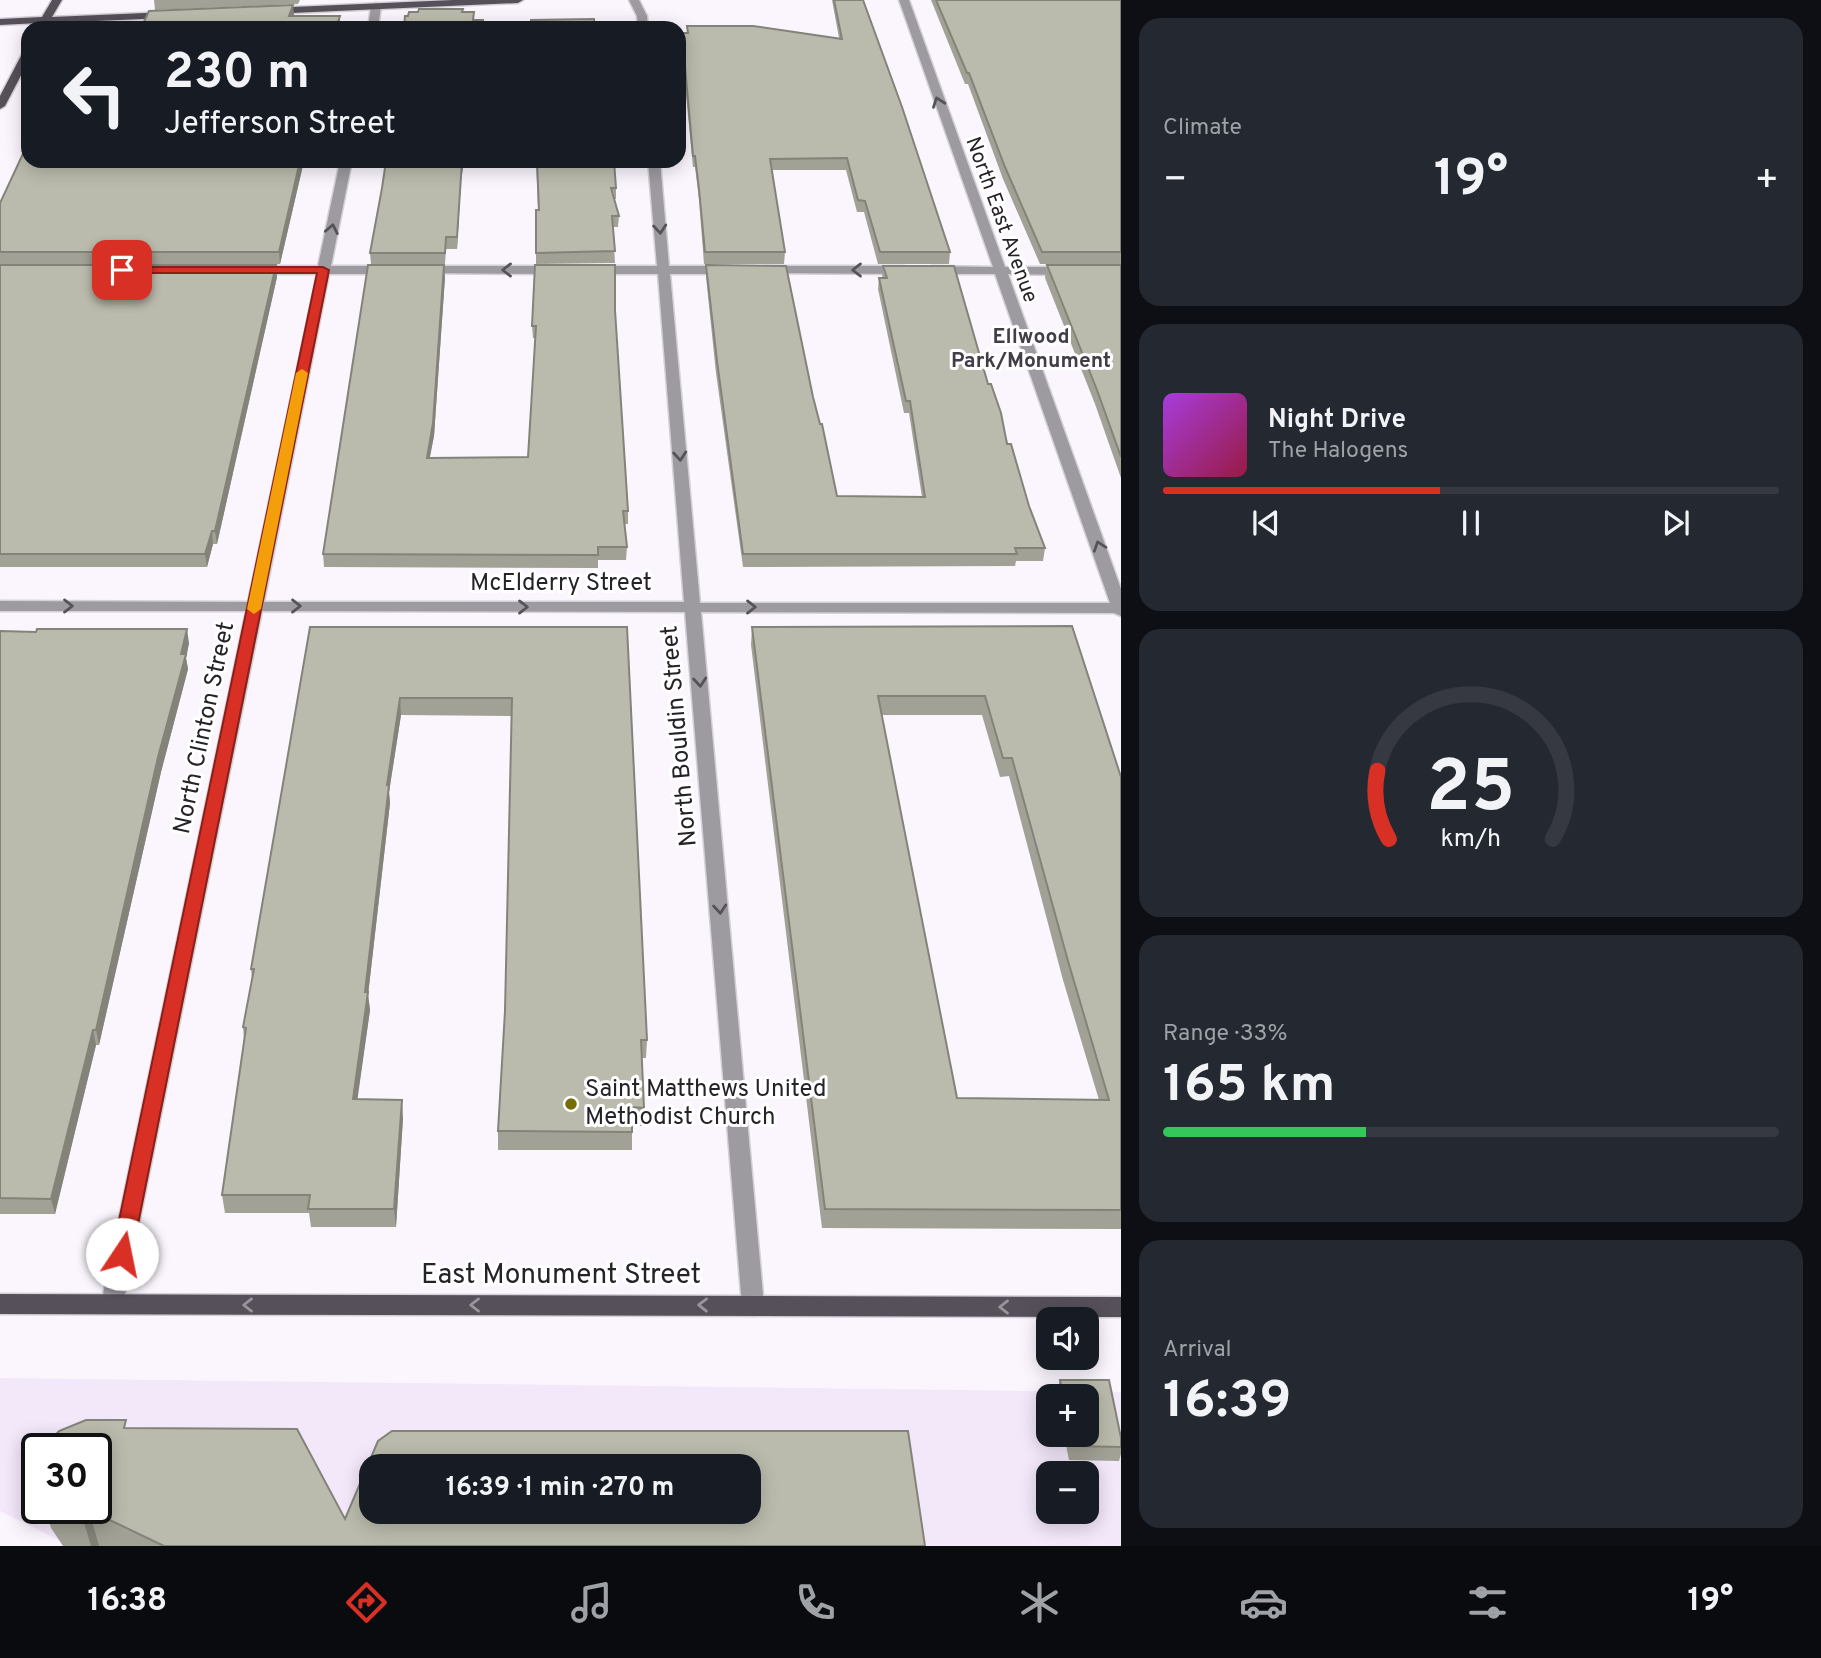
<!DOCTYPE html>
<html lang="en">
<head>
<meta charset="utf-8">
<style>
	body { margin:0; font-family:Overpass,sans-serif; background:#242831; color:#f1f3f6; height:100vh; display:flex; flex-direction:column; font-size:26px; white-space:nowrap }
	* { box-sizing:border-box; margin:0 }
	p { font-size:23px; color:#9ea1a6 }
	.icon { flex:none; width:38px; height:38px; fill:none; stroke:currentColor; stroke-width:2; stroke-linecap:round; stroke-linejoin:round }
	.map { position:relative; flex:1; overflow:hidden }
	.details { display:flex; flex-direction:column; gap:18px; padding:18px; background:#0d0f14; width:700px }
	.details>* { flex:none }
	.guide { position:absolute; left:21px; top:21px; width:665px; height:147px; border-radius:21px; box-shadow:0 4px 18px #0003; background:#171b24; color:#f1f3f6; overflow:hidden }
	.controls { position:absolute; left:1036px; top:1307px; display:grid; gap:14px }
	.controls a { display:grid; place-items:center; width:63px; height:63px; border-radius:14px; background:#171b24; box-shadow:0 4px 18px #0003; font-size:35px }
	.speed { position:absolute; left:21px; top:1433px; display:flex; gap:14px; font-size:35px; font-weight:700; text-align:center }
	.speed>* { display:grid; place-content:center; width:91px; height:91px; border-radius:50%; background:#171b24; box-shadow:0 4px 18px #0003; line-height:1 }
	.speed .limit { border:4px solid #111; border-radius:10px; background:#fff; color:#111 }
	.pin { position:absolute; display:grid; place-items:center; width:60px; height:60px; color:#fff; margin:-30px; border-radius:14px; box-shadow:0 4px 10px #0006 }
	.me { position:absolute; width:77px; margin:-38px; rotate:11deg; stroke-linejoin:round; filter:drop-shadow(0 0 5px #0008) }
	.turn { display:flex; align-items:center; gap:24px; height:147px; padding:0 28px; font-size:32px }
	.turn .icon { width:91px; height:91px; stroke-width:2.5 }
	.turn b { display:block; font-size:49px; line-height:60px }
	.big { font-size:52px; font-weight:700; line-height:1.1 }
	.details .card { flex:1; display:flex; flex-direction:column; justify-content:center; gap:10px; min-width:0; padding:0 24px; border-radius:21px; background:#242831 }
	.details .dial { align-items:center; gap:0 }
	.dial svg { height:182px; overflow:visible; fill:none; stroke:#363941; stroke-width:7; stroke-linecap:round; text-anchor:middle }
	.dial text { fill:#f1f3f6; stroke:none }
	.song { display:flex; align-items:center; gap:21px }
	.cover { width:84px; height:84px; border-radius:10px; background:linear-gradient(135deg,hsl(280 70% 55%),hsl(340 70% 35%)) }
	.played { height:7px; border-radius:4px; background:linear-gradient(90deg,#d93025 45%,#363941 45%) }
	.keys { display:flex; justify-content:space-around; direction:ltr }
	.heat { display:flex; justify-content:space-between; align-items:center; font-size:38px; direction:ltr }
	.charge { height:10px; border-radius:5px; background:linear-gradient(90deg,#34c759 33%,#363941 0) }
	.trip { position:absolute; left:359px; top:1454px; width:402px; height:70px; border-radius:21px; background:#171b24; box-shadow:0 4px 18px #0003; font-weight:700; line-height:70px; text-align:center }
	.tabs { display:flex; height:112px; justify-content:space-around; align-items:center; background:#090b0e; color:#9ea1a6 }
	.tabs .icon { width:49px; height:49px }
	.tabs .current { color:#d93025 }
	.tabs b { font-size:32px; color:#f1f3f6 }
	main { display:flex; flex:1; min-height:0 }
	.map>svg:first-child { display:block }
	.built { fill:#f3e7fa; fill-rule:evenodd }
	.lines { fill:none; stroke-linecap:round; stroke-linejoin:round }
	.minor-casing { stroke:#d5d0d7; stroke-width:3 }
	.primary-casing { stroke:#d5d0d7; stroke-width:3 }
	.minor { fill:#9e9ba0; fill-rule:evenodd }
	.primary { fill:#555059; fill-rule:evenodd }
	.wall { fill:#a1a195; fill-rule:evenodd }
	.shaded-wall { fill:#838379 }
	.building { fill:#bbbbad; stroke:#838379; stroke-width:2; fill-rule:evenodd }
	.oneway { stroke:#565358 }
	.oneway2 { stroke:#99969b }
	.route { fill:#d93025; stroke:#8d1f18; stroke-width:2 }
	.slow { fill:#f59e0b }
	.poi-dot { fill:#746d09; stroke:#fff; stroke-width:2.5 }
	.labels { text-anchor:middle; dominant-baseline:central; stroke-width:6; stroke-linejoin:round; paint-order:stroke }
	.far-street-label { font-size:21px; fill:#262328; stroke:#fff }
	.far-neighbourhood-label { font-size:21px; font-weight:bold; fill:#433d47; stroke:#fff }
	.street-label { font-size:24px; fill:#262328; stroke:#fff }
	.poi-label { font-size:24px; fill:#262328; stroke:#fff; text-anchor:start }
	.near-street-label { font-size:28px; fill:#262328; stroke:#fff }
</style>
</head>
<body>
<main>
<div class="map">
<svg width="1121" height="1546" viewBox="0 0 1121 1546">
	<rect width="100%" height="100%" fill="#fbf6fe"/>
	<path class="built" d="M0 1378 1121 1392V1546H71L0 1511ZM1048 1396H1087V1435H1048ZM37 1449H96V1508H37ZM371 1466H749V1512H371ZM1048 1474H1087V1512H1048Z"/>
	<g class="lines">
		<g class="minor-casing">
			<path id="minor" d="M629 0H639L647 16 648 28H638L637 16Z
				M899 0H909L1005 267H1069L1075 271 1069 275 1008 274 1121 589V616L1114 613 701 612 764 1306 761 1313 753 1316 745 1313 742 1306 685 612 262 611 123 1304 120 1311 112 1314 104 1311 101 1304 246 611H0V601L248 602 317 274H253L247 270 253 266H318L340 161H352L331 266H390L396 270 390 274H329L264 602H684L658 274H593L587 270 593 266H657L648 161H660L669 266H729L735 270 729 274H670L700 603H1110L995 274H932L926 270 932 266 993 267Z
				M376 3 381 6 378 28H368L371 6Z
				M421 266H558L564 270 558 274 417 273 415 270Z
				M764 266H904L910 270 904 274 760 273 758 270Z"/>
		</g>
		<g class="primary-casing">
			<path id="primary" d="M52 0H62L52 17 168 12 173 15 168 18 49 23 46 28H36L39 23 0 25V19L42 17Z
				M453 0H523L518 3 269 14 264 11 269 8Z
				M28 49V62L5 106 0 109V96L23 52Z
				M0 1294 1121 1297V1317L0 1314Z"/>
		</g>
		<use href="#minor" class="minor"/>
		<use href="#primary" class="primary"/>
	</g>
	<path class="wall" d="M154 0H300L298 4 155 10Z
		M832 0H863L950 252 949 264H878L864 212H857L846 170H772L785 252 784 264H704L699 200 695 167H693L681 44 682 33H687V26L839 38Z
		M931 0H1121V264H1040L1003 179 968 84H965Z
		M304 161 280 264H0V203Z
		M386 161H464L461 180 457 249H446L445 264H371L370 253 382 188Z
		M536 161 616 188V199H614L619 216 618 227H613L615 263 536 264V210H538Z
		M0 265 277 277 217 544H213L207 567H0Z
		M706 265 813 397 837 496 922 497 909 413H904L878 289 879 278H882L883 266 988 384 1029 506 1045 548 1043 561H1016L1015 566 743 567 716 373 706 277Z
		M1047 265H1121V478L1095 404 1045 278Z
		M445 277 434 436 430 457H528L536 338H533L532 326 615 310 628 511V524H625L627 547 626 560H598V568L324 567 323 554Z
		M1072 626 1121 777V1229L822 1228 751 645 752 627ZM882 715H982L1000 777 1009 776 1063 980 1099 1100 957 1098Z
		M310 627H627L647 1040 646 1058H642L644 1108 643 1126H632V1150H498V1131L505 1011 512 716 401 715 389 792 390 803 368 995 370 1010 357 1099 403 1118 396 1227H311L309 1213H225L222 1195 244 1039 243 1027 252 978 251 969Z
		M0 631 36 632 189 643 186 658 188 669 161 772 99 1045H96L55 1214H0Z
		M1060 1380H1109L1121 1438V1454L1119 1461 1069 1460 1064 1435H1087V1396H1057L1056 1394Z
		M128 1428 345 1519 925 1546H63L51 1528 45 1508H96Z"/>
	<path class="shaded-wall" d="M293 5 294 15 290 26 289 16Z
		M340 16V28H336Z
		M300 161H304L280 264 279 252Z
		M462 161H464L461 180 457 249V237Z
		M276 265 277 277 217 544 215 531Z
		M444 265 445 277 434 436 427 470V458Z
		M212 531 213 544 207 567 205 554Z
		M187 629 189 643 186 658 188 669 161 772 99 1045 96 1030Z
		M400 698 401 715 389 792 390 803 368 995 370 1010 355 1117 353 1099 387 785Z
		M93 1030 96 1045 55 1214 51 1199Z
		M402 1100 403 1118 396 1227 394 1209Z
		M89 1510 99 1546H91L83 1519Z"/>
	<path class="building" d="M834 0H863L902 107 950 252H880L865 201 858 200 847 158 770 159 785 252H705L699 189 695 156H693L682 33H688L687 26H753L842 39Z
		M936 0H1121V252H1042L1005 167 969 73H967Z
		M293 5 289 16H340L336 28H141L149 11Z
		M419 9H463L462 12H474L473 20H483L482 28H404L405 16H408L409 12H418Z
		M594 19 595 28H531V20Z
		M28 143V161H300L279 252H0V203Z
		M386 161H462L457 237H446L445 253H370L382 188Z
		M537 161H614L616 188H611L619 216H612L615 251 536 253V210H539Z
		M0 265H276L215 531H212L205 554H0Z
		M368 265H444L433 423 427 458 528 457 536 326H532L535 265H615V310L628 511H623L627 547H598V555L323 554Z
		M706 265 786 266 813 397 820 424H822L837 496 925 497 910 401H906L879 278H887L883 266H954L988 384H991L1001 413 1007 444H1011L1029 506 1045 548H1015L1017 554H743L717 361Z
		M1047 265H1121V457L1097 390Z
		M1072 626 1121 777V1210L825 1209 752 627ZM878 696H985L1003 758H1012L1068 961 1109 1100 957 1098Z
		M310 627H627L647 1040H641L644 1108 632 1107V1132L498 1131 505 1011 512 698H400L387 785H389L365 992H368L353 1099 402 1100 394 1209H308L310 1195H222L246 1028 243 1027 254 969H251Z
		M37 629H187L181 654H186L158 757 96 1030H93L51 1199 0 1198V631L36 632Z
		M1060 1380H1109L1121 1438V1447L1073 1446 1071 1435H1087V1396H1063Z
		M86 1420H126L124 1428 297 1429 345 1519 378 1441 392 1431H908L925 1546H164L89 1510 83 1519 64 1508H96V1449H43L59 1431ZM371 1466H749V1512H371Z"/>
	<defs><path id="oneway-chevron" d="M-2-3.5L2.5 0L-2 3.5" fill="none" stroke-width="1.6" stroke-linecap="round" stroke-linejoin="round" transform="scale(1.75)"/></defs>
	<g class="oneway">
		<use href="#oneway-chevron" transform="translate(938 102) rotate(-110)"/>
		<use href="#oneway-chevron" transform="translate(332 229) rotate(-79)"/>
		<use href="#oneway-chevron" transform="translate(660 229) rotate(85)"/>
		<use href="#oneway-chevron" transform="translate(507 270) rotate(-180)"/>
		<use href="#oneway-chevron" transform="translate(857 270) rotate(-180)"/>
		<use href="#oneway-chevron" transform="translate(680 456) rotate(85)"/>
		<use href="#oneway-chevron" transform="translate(1099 546) rotate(-109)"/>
		<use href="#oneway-chevron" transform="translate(68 606)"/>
		<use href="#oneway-chevron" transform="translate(296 606)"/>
		<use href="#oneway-chevron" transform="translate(523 607)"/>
		<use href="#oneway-chevron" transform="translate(751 607)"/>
		<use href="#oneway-chevron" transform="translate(700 682) rotate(85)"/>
		<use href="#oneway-chevron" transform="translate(720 909) rotate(85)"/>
	</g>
	<g class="oneway2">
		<use href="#oneway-chevron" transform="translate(248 1305) rotate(-180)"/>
		<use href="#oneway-chevron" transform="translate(475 1305) rotate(-180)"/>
		<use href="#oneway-chevron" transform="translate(703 1305) rotate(-179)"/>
		<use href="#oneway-chevron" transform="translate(1004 1307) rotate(-180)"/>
	</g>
	<path class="route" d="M118 267H323L329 270 132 1254 129 1260 122 1263 115 1260 112 1254 317 273H122L118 272Z"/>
	<path class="slow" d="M302 369 308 373 261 609 254 614 247 609 296 373Z"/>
	<circle class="poi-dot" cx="571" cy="1104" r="7"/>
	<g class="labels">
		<g class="far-street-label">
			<text transform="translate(1001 220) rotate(70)">North East Avenue</text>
		</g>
		<g class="far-neighbourhood-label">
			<text x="1031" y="337">Ellwood<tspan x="1031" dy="24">Park/Monument</tspan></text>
		</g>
		<g class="street-label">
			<text x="561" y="584">McElderry Street</text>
			<text transform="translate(205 728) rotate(-78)">North Clinton Street</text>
			<text transform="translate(680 736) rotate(-95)">North Bouldin Street</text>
		</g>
		<g class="poi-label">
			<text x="585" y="1090">Saint Matthews United<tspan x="585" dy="28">Methodist Church</tspan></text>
		</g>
		<g class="near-street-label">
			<text x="561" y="1276">East Monument Street</text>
		</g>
	</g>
</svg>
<div class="controls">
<a><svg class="icon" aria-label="sound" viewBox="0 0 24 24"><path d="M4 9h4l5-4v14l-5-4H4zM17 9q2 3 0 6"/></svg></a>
<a>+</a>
<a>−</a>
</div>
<div class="speed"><div class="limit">30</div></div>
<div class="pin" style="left:122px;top:270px;background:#d93025"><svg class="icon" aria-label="arrive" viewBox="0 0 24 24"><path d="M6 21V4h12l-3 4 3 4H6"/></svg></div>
<svg class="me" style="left:122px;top:1254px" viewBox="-20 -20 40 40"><circle r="19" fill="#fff"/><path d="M0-13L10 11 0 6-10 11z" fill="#d93025"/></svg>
<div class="trip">16:39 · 1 min · 270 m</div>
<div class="guide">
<div class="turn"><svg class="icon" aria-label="left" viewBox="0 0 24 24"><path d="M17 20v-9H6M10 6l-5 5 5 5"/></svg><div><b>230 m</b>Jefferson Street</div></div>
</div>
</div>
<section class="details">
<div class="card"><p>Climate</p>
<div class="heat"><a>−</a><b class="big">19°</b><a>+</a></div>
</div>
<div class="card">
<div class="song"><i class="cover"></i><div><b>Night Drive</b><p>The Halogens</p></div></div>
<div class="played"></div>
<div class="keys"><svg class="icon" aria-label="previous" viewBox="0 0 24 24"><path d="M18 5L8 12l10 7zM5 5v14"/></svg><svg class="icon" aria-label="pause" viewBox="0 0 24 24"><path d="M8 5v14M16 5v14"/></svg><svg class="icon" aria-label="next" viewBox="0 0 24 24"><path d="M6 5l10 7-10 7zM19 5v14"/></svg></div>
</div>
<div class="card dial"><svg viewBox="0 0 100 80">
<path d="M14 69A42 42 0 1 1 86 69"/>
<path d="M14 69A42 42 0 0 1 9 39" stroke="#d93025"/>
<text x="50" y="56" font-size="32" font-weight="700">25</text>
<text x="50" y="72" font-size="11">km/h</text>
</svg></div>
<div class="card"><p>Range · 33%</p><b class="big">165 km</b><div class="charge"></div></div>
<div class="card"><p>Arrival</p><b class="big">16:39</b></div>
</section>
</main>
<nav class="tabs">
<b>16:38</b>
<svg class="icon current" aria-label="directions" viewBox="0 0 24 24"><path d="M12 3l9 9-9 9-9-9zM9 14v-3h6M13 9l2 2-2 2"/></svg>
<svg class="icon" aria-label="music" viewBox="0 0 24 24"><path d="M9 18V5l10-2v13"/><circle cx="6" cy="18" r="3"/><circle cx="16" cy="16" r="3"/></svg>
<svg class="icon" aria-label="phone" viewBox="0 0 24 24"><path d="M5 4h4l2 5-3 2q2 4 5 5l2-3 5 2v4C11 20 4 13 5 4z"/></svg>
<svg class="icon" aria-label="climate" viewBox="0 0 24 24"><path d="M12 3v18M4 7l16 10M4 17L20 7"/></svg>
<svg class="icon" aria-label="car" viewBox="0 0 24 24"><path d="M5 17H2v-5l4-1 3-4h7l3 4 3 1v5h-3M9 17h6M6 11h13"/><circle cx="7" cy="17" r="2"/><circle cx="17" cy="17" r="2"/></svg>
<svg class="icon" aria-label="filters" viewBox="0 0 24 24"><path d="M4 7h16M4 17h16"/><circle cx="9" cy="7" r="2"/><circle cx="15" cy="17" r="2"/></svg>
<b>19°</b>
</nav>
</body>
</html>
